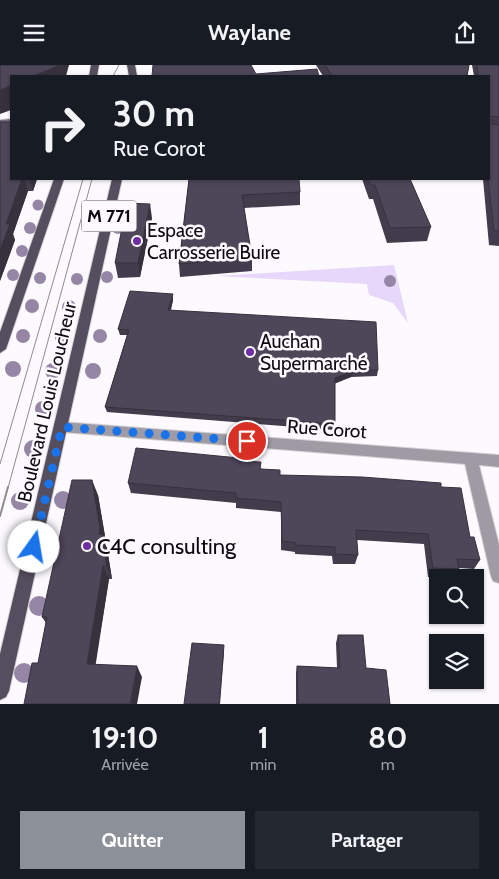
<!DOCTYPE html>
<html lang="fr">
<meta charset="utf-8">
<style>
:root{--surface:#171b24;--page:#242831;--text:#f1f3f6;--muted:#9ea1a6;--accent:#8c9099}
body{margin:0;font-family:Cabin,sans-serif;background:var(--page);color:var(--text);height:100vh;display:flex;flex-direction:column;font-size:19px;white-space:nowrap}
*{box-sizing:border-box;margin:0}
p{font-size:16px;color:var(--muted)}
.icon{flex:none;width:28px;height:28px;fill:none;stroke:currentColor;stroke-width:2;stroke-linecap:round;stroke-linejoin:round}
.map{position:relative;height:639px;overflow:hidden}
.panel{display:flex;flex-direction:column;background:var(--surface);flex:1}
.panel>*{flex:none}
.guide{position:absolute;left:10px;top:10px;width:480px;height:105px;border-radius:0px;box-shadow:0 1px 4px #0004;background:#171b24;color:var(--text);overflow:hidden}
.controls{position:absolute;left:429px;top:504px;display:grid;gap:10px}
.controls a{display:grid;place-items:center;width:55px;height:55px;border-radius:0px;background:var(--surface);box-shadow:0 1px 4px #0004;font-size:25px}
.pin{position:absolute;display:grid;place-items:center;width:42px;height:42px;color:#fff;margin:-21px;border:2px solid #fff;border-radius:50%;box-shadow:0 1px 5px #0007}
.me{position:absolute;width:55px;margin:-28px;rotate:13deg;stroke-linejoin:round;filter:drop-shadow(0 0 4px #0008)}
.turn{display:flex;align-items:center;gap:18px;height:105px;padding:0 20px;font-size:22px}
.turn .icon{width:65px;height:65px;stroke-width:2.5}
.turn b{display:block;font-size:35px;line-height:42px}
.eta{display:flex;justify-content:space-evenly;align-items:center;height:85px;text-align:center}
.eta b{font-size:30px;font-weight:700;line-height:35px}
.button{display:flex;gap:10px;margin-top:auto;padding:10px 20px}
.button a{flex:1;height:58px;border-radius:0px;background:var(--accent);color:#fff;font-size:20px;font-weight:700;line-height:58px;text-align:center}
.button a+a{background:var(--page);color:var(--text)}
header{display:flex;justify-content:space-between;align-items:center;height:65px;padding:0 20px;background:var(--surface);font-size:22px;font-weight:700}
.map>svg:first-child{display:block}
.green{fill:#e6d7fb}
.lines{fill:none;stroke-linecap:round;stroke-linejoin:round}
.minor-casing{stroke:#d6d4d9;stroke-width:2}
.secondary-casing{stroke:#d6d4d9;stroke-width:2}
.primary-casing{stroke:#d6d4d9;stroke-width:2}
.minor{fill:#9f9ba5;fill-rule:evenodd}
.secondary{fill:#736d7b;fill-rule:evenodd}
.primary{fill:#554e5e;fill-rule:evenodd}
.tram-far1{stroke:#8e8b91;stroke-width:1}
.tram{stroke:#8e8b91;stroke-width:2}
.tree{fill:#9686a6}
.wall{fill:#433c4d}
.shaded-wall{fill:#37313e}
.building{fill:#4e4659;stroke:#37313e}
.route{stroke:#1a73e8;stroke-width:9;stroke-dasharray:0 16.2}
.poi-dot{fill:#6e2ea4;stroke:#fcfaff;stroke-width:2}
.labels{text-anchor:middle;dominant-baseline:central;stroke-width:5;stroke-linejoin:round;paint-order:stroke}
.shield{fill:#fcfaff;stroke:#555259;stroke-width:1}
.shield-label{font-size:18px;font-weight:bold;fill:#0d0a12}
.poi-label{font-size:19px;fill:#0d0a12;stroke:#fcfaff;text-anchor:start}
.street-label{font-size:19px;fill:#0d0a12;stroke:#fcfaff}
.near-poi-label{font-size:22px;fill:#0d0a12;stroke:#fcfaff;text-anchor:start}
</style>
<header><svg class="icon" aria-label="menu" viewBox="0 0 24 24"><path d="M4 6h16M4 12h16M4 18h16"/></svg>Waylane<svg class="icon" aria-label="share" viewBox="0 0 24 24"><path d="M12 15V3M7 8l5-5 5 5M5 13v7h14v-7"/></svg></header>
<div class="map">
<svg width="499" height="639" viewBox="0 0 499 639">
<rect width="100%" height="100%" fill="#fcfaff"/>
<polygon class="green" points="394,200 408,258 393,238 369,230 367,219 216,211"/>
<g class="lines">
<g class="minor-casing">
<polygon id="minor" points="62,357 499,390 499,402 479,400 499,480 499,518 493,516 491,511 465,399 62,367 57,366 55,362 57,358"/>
</g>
<g class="secondary-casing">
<polygon id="secondary" points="11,54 11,58 0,59 0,55"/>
</g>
<g class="primary-casing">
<g id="primary">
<polygon points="91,0 99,0 97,11 89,11"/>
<polygon points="127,0 135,0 137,11 129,11"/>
<polygon points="54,114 64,114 6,284 0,288 0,267"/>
<polygon points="112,114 122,114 9,626 6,632 0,635 0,589"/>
</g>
</g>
<use href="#minor" class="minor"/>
<use href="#secondary" class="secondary"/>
<use href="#primary" class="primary"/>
<g class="tram-far1">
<polyline points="113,11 119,0"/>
<polyline points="0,399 83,114"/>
<polyline points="8,423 92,114"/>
</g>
<polyline class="tram" points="0,451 8,422"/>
</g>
<g class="tree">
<circle cx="38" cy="140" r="5.5"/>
<circle cx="123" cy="141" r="5.5"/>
<circle cx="30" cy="163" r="6"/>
<circle cx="118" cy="163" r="6"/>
<circle cx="22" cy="186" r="6"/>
<circle cx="13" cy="210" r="6"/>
<circle cx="107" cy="212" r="6"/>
<circle cx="40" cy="213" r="6"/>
<circle cx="77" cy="214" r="6"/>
<circle cx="390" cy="216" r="6"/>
<circle cx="32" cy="241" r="7"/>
<circle cx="69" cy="242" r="7"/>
<circle cx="23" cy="271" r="7"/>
<circle cx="100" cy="271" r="7"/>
<circle cx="62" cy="272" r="7"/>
<circle cx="13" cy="304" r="8"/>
<circle cx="53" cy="306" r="8"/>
<circle cx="93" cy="306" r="8"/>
<circle cx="43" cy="344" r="8"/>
<circle cx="33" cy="384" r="9"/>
<circle cx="63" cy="435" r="9"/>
<circle cx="20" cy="436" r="9"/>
<circle cx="52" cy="483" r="9"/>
<circle cx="39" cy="541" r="10"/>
<circle cx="24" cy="608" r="10"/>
</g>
<g class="wall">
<polygon points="316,0 469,0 467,11 323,11"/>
<polygon points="472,0 499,0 499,181 489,180 483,114 489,114 489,11 474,11"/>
<polygon points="11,114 37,114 33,126 28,126 13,169 15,175 0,216"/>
<polygon points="189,114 300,127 300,140 244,143 252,193 252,206 180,212 179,199"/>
<polygon points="362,114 410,114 431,162 427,176 387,178 373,134 369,134"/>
<polygon points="152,153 140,212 118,213 115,198"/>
<polygon points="173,235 171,245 378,305 377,311 351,312 335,318 335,359 334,365 107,347 105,342 127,270 120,270 118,264"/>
<polygon points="239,396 280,410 441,422 470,472 480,495 474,504 459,503 454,512 428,512 424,479 357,475 358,490 355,499 333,499 332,491 295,489 295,487 281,485 281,447 236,443 236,438 131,428 128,418"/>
<polygon points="98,430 106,477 105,479 107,483 112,514 109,514 95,599 142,612 38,598 46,558 42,552"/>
<polygon points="338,570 366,603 390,639 296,639 296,608 297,601 337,603 336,578"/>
</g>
<g class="shaded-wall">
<polygon points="58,0 69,0 66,11 33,11"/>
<polygon points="11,20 11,45 0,49 0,25"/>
<polygon points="22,114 24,114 28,126 13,169 15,175 0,216 0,185 6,159"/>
<polygon points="29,114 37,114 33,126"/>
<polygon points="150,139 152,153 140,212 138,198"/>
<polygon points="173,229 173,235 169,251 168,245"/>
<polygon points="353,306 351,312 334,319 335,313"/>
<polygon points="92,415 98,430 106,477 105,479 107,483 112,514 107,501 99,469"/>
<polygon points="103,501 109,514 94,610 87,599"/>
<polygon points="224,580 224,588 220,639 219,639"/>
<polygon points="137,601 142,612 137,639 130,639"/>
</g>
<g class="building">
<polygon points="0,0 58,0 58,1 33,11 11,11 11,20 0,25"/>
<polygon points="153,0 251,0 256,9 317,4 319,11 152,11"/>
<polygon points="325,0 469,0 467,11 332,11"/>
<polygon points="477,0 499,0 499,52 492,51 492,59 499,60 499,166 494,166 488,114 489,11 478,11"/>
<polygon points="0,57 11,57 11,114 22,114 6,159 10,159 0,185"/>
<polygon points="189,114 299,114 300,127 242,130 252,193 179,199"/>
<polygon points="369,114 410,114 431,162 390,163 375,120 371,120"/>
<polygon points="127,138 150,139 138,198 115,198"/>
<polygon points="130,226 173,229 168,245 376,257 378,305 353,306 335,313 335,359 105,342 129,265 118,264"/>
<polygon points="136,383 239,393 239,396 261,397 260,404 280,405 280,410 362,412 441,418 441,422 461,423 470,472 474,472 480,495 457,494 459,504 433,503 428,469 356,465 358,490 335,489 335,482 296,480 296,478 282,476 281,437 236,433 236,428 128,418"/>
<polygon points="72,415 92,415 100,463 99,469 102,469 107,501 103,501 87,599 137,601 130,639 24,639 32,598 38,598 47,552 42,552"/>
<polygon points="338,570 363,570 366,603 386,605 390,639 298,639 297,601 340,603"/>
<polygon points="192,578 224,580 219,639 184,639"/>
</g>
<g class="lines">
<polyline class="route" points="34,482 62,362 247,376"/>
</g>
<g class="poi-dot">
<circle cx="137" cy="176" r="5"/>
<circle cx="250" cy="287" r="5"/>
<circle cx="87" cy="481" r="5"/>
</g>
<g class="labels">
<rect class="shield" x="81.5" y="135.5" width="55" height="31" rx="4"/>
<g class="shield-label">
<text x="109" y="151">M 771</text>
</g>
<g class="poi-label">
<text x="147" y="165">Espace<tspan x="147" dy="22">Carrosserie Buire</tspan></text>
<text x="260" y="276">Auchan<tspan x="260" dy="22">Supermarché</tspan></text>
</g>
<g class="street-label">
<text transform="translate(47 337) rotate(-77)">Boulevard Louis Loucheur</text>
<text transform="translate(327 364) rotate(4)">Rue Corot</text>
</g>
<g class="near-poi-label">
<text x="97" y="481">C4C consulting</text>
</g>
</g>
</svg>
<div class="controls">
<a><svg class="icon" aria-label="search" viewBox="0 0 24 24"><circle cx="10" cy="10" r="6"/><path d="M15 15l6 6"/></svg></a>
<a><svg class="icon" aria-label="layers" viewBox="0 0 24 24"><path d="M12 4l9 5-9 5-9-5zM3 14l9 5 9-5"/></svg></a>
</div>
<div class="pin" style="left:247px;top:376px;background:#d93025"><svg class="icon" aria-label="arrive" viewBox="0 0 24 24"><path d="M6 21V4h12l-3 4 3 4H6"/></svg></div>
<svg class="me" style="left:34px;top:482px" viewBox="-20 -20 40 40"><circle r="19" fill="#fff"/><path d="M0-13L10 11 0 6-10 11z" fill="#1a73e8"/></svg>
<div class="guide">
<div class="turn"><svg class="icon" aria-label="right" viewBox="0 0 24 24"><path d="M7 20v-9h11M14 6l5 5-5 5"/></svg><div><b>30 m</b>Rue Corot</div></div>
</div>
</div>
<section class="panel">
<div class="eta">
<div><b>19:10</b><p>Arrivée</p></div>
<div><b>1</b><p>min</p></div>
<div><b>80</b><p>m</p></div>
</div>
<div class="button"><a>Quitter</a><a>Partager</a></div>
</section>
